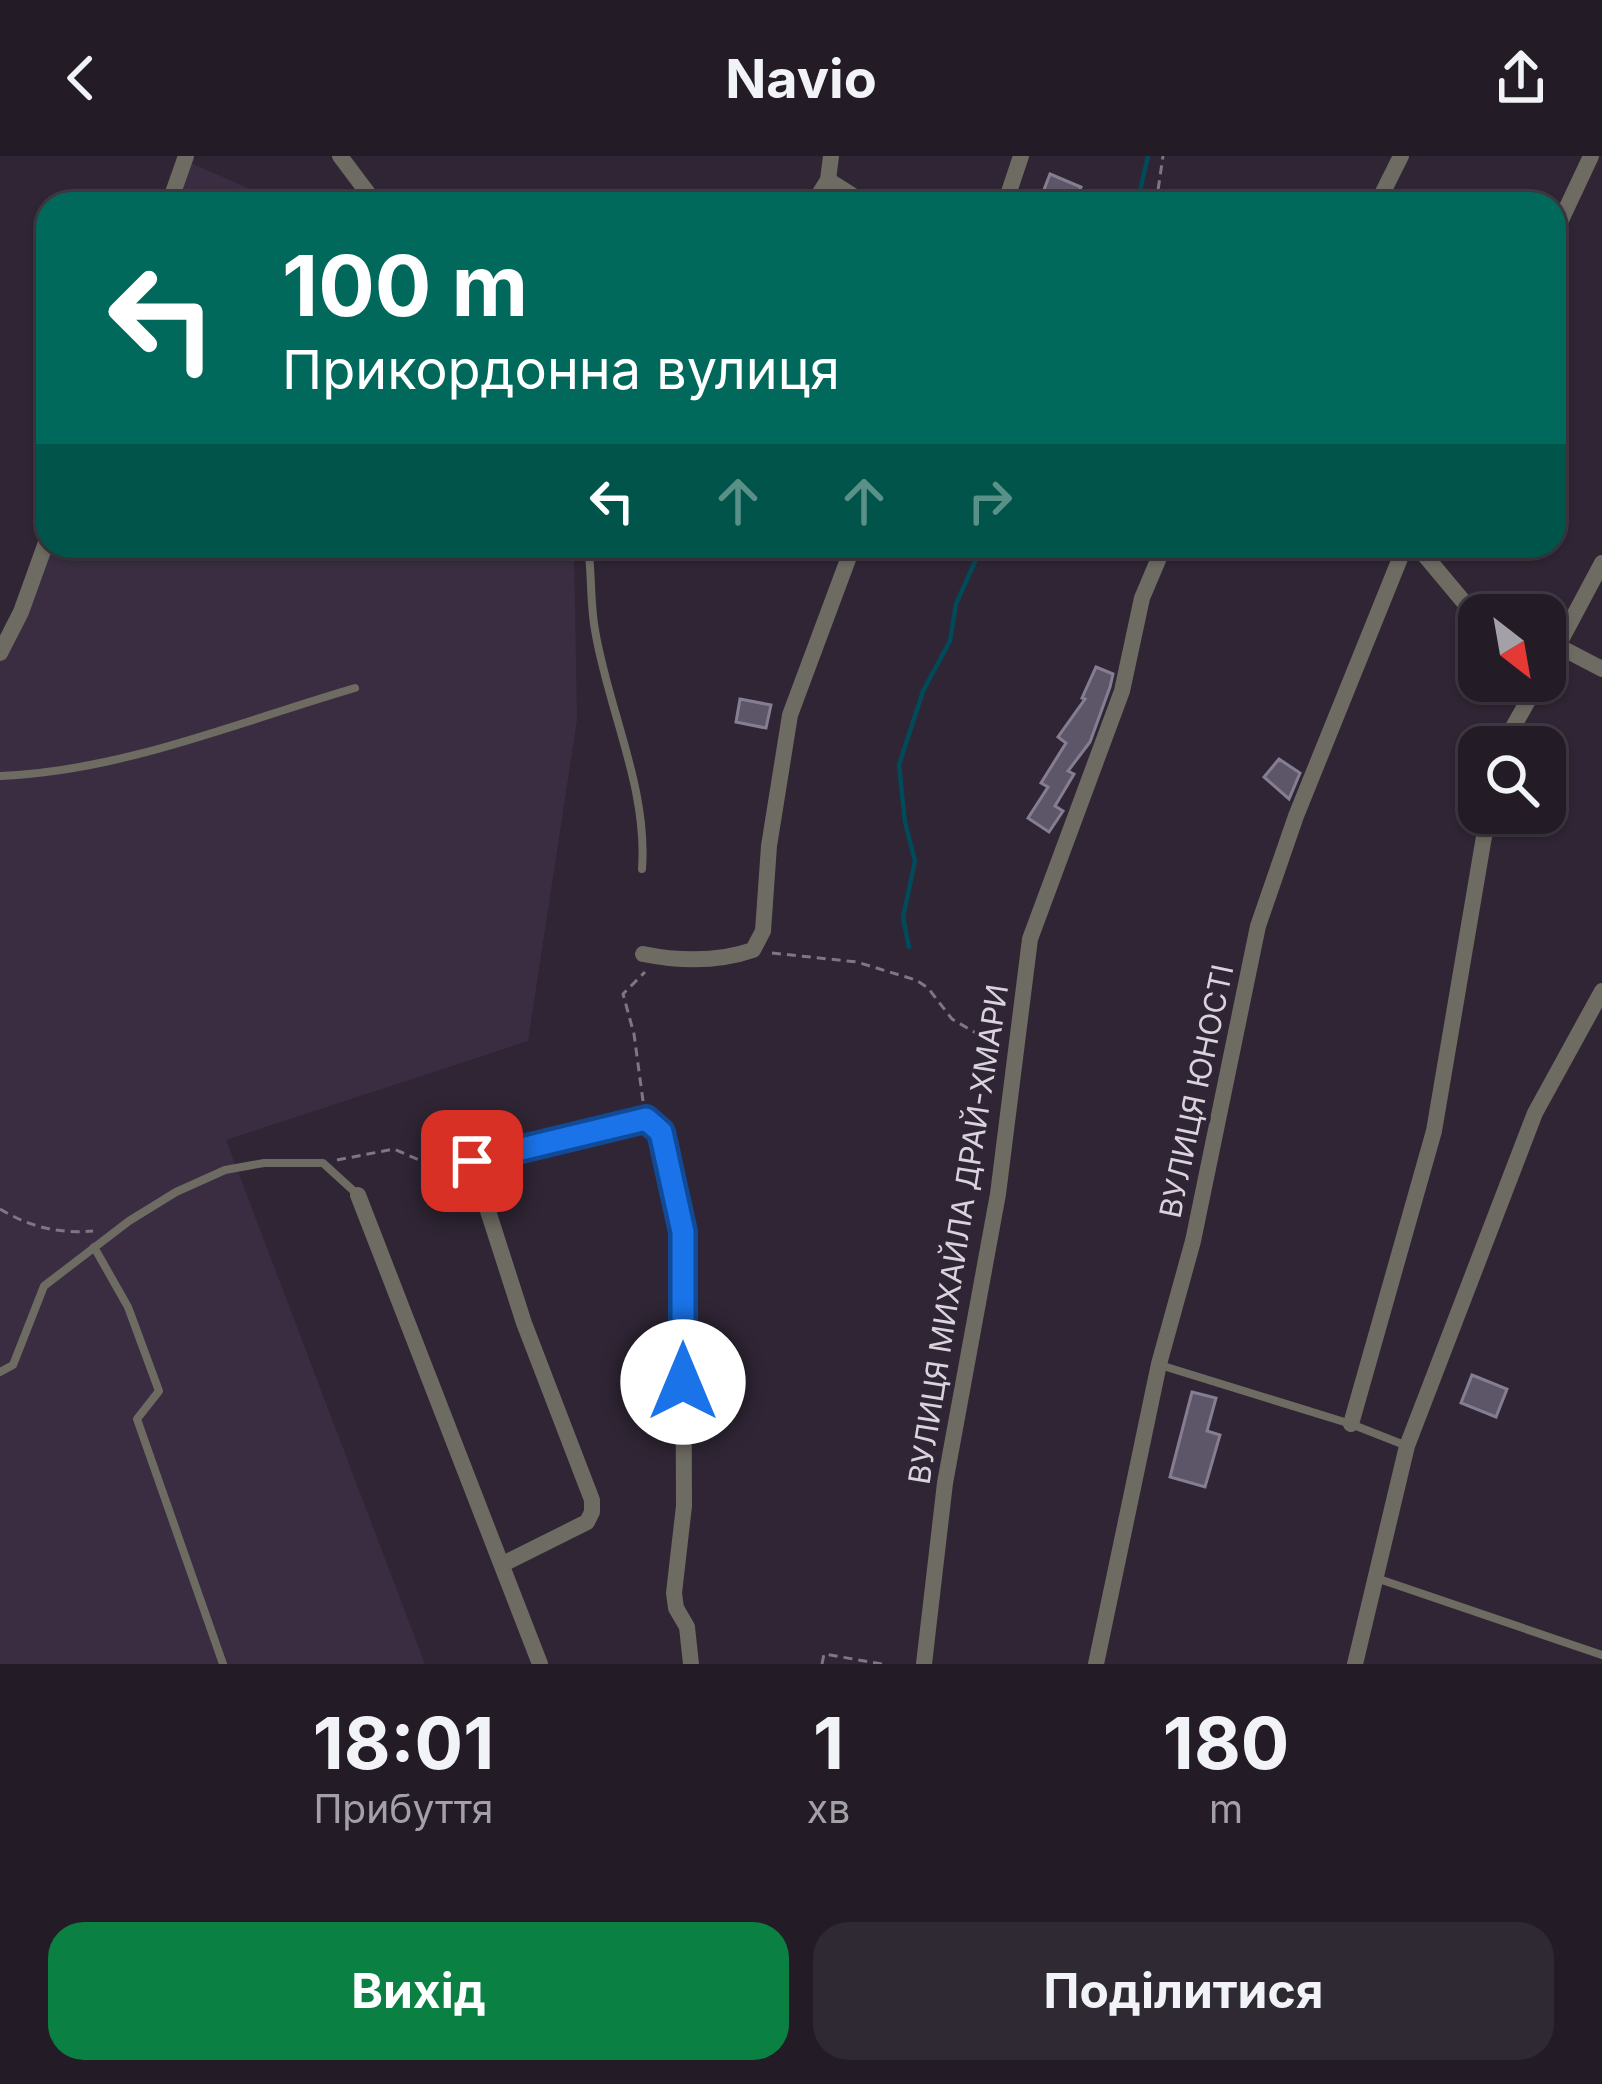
<!DOCTYPE html>
<html lang="uk">
<meta charset="utf-8">
<style>
:root{--surface:#231c27;--page:#2f2933;--text:#f1f3f6;--muted:#a3a1a7;--line:#403a44;--accent:#0b8043}
body{margin:0;font-family:Inter,sans-serif;background:var(--page);color:var(--text);height:100vh;display:flex;flex-direction:column;font-size:45px;white-space:nowrap}
*{box-sizing:border-box;margin:0}
p{font-size:39px;color:var(--muted)}
.icon{flex:none;width:66px;height:66px;fill:none;stroke:currentColor;stroke-width:2;stroke-linecap:round;stroke-linejoin:round}
.map{position:relative;height:1508px;overflow:hidden}
.sheet{display:flex;flex-direction:column;background:var(--surface);flex:1}
.sheet>*{flex:none}
.banner{position:absolute;left:36px;top:36px;width:1530px;height:366px;border-radius:36px;box-shadow:0 3px 9px #0004,0 0 0 3px var(--line);background:#00695c;color:#fff;overflow:hidden}
.needle{width:78px;rotate:149deg}
.fabs{position:absolute;left:1458px;top:438px;display:grid;gap:24px}
.fabs a{display:grid;place-items:center;width:108px;height:108px;border-radius:24px;background:var(--surface);box-shadow:0 3px 9px #0004,0 0 0 3px var(--line);font-size:60px}
.pin{position:absolute;display:grid;place-items:center;width:102px;height:102px;color:#fff;margin:-51px;border-radius:24px;box-shadow:0 6px 18px #0006}
.me{position:absolute;width:132px;margin:-66px;rotate:0deg;stroke-linejoin:round;filter:drop-shadow(0 0 9px #0008)}
.turn{display:flex;align-items:center;gap:42px;height:252px;padding:0 48px;font-size:54px}
.turn .icon{width:156px;height:156px;stroke-width:2.5}
.turn b{display:block;font-size:84px;line-height:102px}
.lanes{display:flex;align-items:center;height:114px;padding:0 48px;background:#0003;justify-content:center;gap:60px;direction:ltr}
.lanes .off{opacity:.35}
.eta{display:flex;justify-content:space-evenly;align-items:center;height:204px;text-align:center}
.eta b{font-size:72px;font-weight:700;line-height:84px}
.action{display:flex;gap:24px;margin-top:auto;padding:24px 48px}
.action a{flex:1;height:138px;border-radius:36px;background:var(--accent);color:#fff;font-size:48px;font-weight:700;line-height:138px;text-align:center}
.action a+a{background:var(--page);color:var(--text)}
header{display:flex;justify-content:space-between;align-items:center;height:156px;padding:0 48px;background:var(--surface);font-size:54px;font-weight:700}
.map>svg:first-child{display:block}
.built{fill:#3a2d42}
.lines{fill:none;stroke-linecap:round;stroke-linejoin:round}
.stream{stroke:#004a5a;stroke-width:4.5}
.building{fill:#5d5669;stroke:#857e92;stroke-width:3}
.path{stroke:#7e7683;stroke-width:3;stroke-dasharray:9 6;stroke-linecap:butt}
.service{stroke:#6e6b62;stroke-width:8}
.minor{stroke:#6e6b62;stroke-width:16}
.route-casing{stroke:#114b97;stroke-width:30}
.route{stroke:#1a73e8;stroke-width:21}
.labels{text-anchor:middle;dominant-baseline:central;stroke-width:9;stroke-linejoin:round;paint-order:stroke}
.street-label{font-size:30px;fill:#d9d3dd;stroke:#2f2534}
</style>
<header><svg class="icon" aria-label="back" viewBox="0 0 24 24"><path d="M15 5l-7 7 7 7"/></svg>Navio<svg class="icon" aria-label="share" viewBox="0 0 24 24"><path d="M12 15V3M7 8l5-5 5 5M5 13v7h14v-7"/></svg></header>
<div class="map">
<svg width="1602" height="1508" viewBox="0 0 1602 1508">
<rect width="100%" height="100%" fill="#2f2534"/>
<g class="built">
<polygon points="179,2 285,48 162,48"/>
<polygon points="48,361 48,390 574,390 577,564 528,885 226,984 425,1508 0,1508 0,492"/>
</g>
<g class="lines">
<g class="stream">
<polyline points="1137,48 1148,0"/>
<polyline points="909,791 903,761 915,705 905,666 899,609 923,535 950,485 956,448 982,390"/>
</g>
</g>
<g class="building">
<polygon points="1050,18 1081,31 1073,48 1051,48 1040,44"/>
<polygon points="1096,511 1113,518 1110,531 1090,586 1068,615 1074,618 1055,650 1063,655 1049,676 1028,662 1048,631 1041,627 1066,587 1058,581 1085,543 1082,542"/>
<polygon points="740,543 771,549 766,572 736,566"/>
<polygon points="1279,603 1300,617 1289,643 1264,621"/>
<polygon points="1472,1219 1507,1233 1496,1261 1461,1247"/>
<polygon points="1192,1236 1216,1242 1207,1275 1220,1279 1205,1331 1170,1321"/>
</g>
<g class="lines">
<g class="path">
<polyline points="1156,48 1163,0"/>
<polyline points="772,797 857,806 916,824 928,832 952,863 998,890"/>
<polyline points="643,945 634,878 623,838 645,816"/>
<polyline points="337,1004 394,993 435,1011 454,1008"/>
<path d="M 0,1053 C 30,1071 58,1078 93,1075"/>
<polyline points="822,1508 824,1498 882,1508"/>
</g>
<g class="service">
<path d="M 588,390 C 592,418 590,447 595,474 C 608,553 648,632 642,713"/>
<path d="M 0,620 C 123,615 238,566 355,532"/>
<polyline points="94,1091 128,1151 159,1235 137,1263 223,1508"/>
<polyline points="1160,1209 1351,1268 1407,1290"/>
<polyline points="0,1216 13,1209 44,1130 129,1065 176,1036 225,1014 264,1007 323,1007 357,1038"/>
<polyline points="1379,1423 1602,1499"/>
</g>
<g class="minor">
<polyline points="340,0 376,48"/>
<polyline points="828,24 866,48"/>
<polyline points="169,48 186,0"/>
<polyline points="813,48 828,24 831,0"/>
<polyline points="1005,48 1021,0"/>
<polyline points="1377,48 1401,0"/>
<polyline points="1554,79 1591,0"/>
<polyline points="1417,390 1463,445 1486,459"/>
<polyline points="1545,489 1558,490 1602,513"/>
<polyline points="0,497 21,456 48,381"/>
<polyline points="1545,514 1602,407"/>
<polyline points="1502,591 1539,525"/>
<path d="M 643,798 C 678,805 718,806 753,794 L 763,775 L 769,690 L 790,559 L 853,390"/>
<polyline points="358,1039 540,1508"/>
<polyline points="1351,1268 1434,975 1488,657"/>
<polyline points="503,1408 587,1366 592,1356 592,1344 524,1167 472,1005 646,963 661,976 683,1076 684,1350 674,1437 676,1452 687,1471 691,1508"/>
<polyline points="924,1508 945,1327 998,1038 1030,783 1122,535 1142,442 1164,390"/>
<polyline points="1096,1508 1159,1208 1193,1085 1258,770 1296,660 1405,390"/>
<polyline points="1355,1508 1407,1290 1535,957 1602,835"/>
</g>
</g>
<g class="lines">
<g class="route-casing">
<polyline id="route" points="472,1005 646,963 661,976 683,1076 683,1226"/>
</g>
<use href="#route" class="route"/>
</g>
<g class="labels">
<g class="street-label">
<text transform="translate(1196 935) rotate(-78)">ВУЛИЦЯ ЮНОСТІ</text>
<text transform="translate(958 1078) rotate(-81)">ВУЛИЦЯ МИХАЙЛА ДРАЙ-ХМАРИ</text>
</g>
</g>
</svg>
<div class="fabs">
<a><svg class="needle" viewBox="-14 -14 28 28"><path d="M0-13l5 13h-10z" fill="#e53935"/><path d="M0 13l5-13h-10z" fill="#a3a1a7"/></svg></a>
<a><svg class="icon" aria-label="search" viewBox="0 0 24 24"><circle cx="10" cy="10" r="6"/><path d="M15 15l6 6"/></svg></a>
</div>
<div class="pin" style="left:472px;top:1005px;background:#d93025"><svg class="icon" aria-label="arrive" viewBox="0 0 24 24"><path d="M6 21V4h12l-3 4 3 4H6"/></svg></div>
<svg class="me" style="left:683px;top:1226px" viewBox="-20 -20 40 40"><circle r="19" fill="#fff"/><path d="M0-13L10 11 0 6-10 11z" fill="#1a73e8"/></svg>
<div class="banner">
<div class="turn"><svg class="icon" aria-label="left" viewBox="0 0 24 24"><path d="M17 20v-9H6M10 6l-5 5 5 5"/></svg><div><b>100 m</b>Прикордонна вулиця</div></div>
<div class="lanes"><svg class="icon" aria-label="left" viewBox="0 0 24 24"><path d="M17 20v-9H6M10 6l-5 5 5 5"/></svg><svg class="icon off" aria-label="ahead" viewBox="0 0 24 24"><path d="M12 20V5M6 11l6-6 6 6"/></svg><svg class="icon off" aria-label="ahead" viewBox="0 0 24 24"><path d="M12 20V5M6 11l6-6 6 6"/></svg><svg class="icon off" aria-label="right" viewBox="0 0 24 24"><path d="M7 20v-9h11M14 6l5 5-5 5"/></svg></div>
</div>
</div>
<section class="sheet">
<div class="eta">
<div><b>18:01</b><p>Прибуття</p></div>
<div><b>1</b><p>хв</p></div>
<div><b>180</b><p>m</p></div>
</div>
<div class="action"><a>Вихід</a><a>Поділитися</a></div>
</section>
